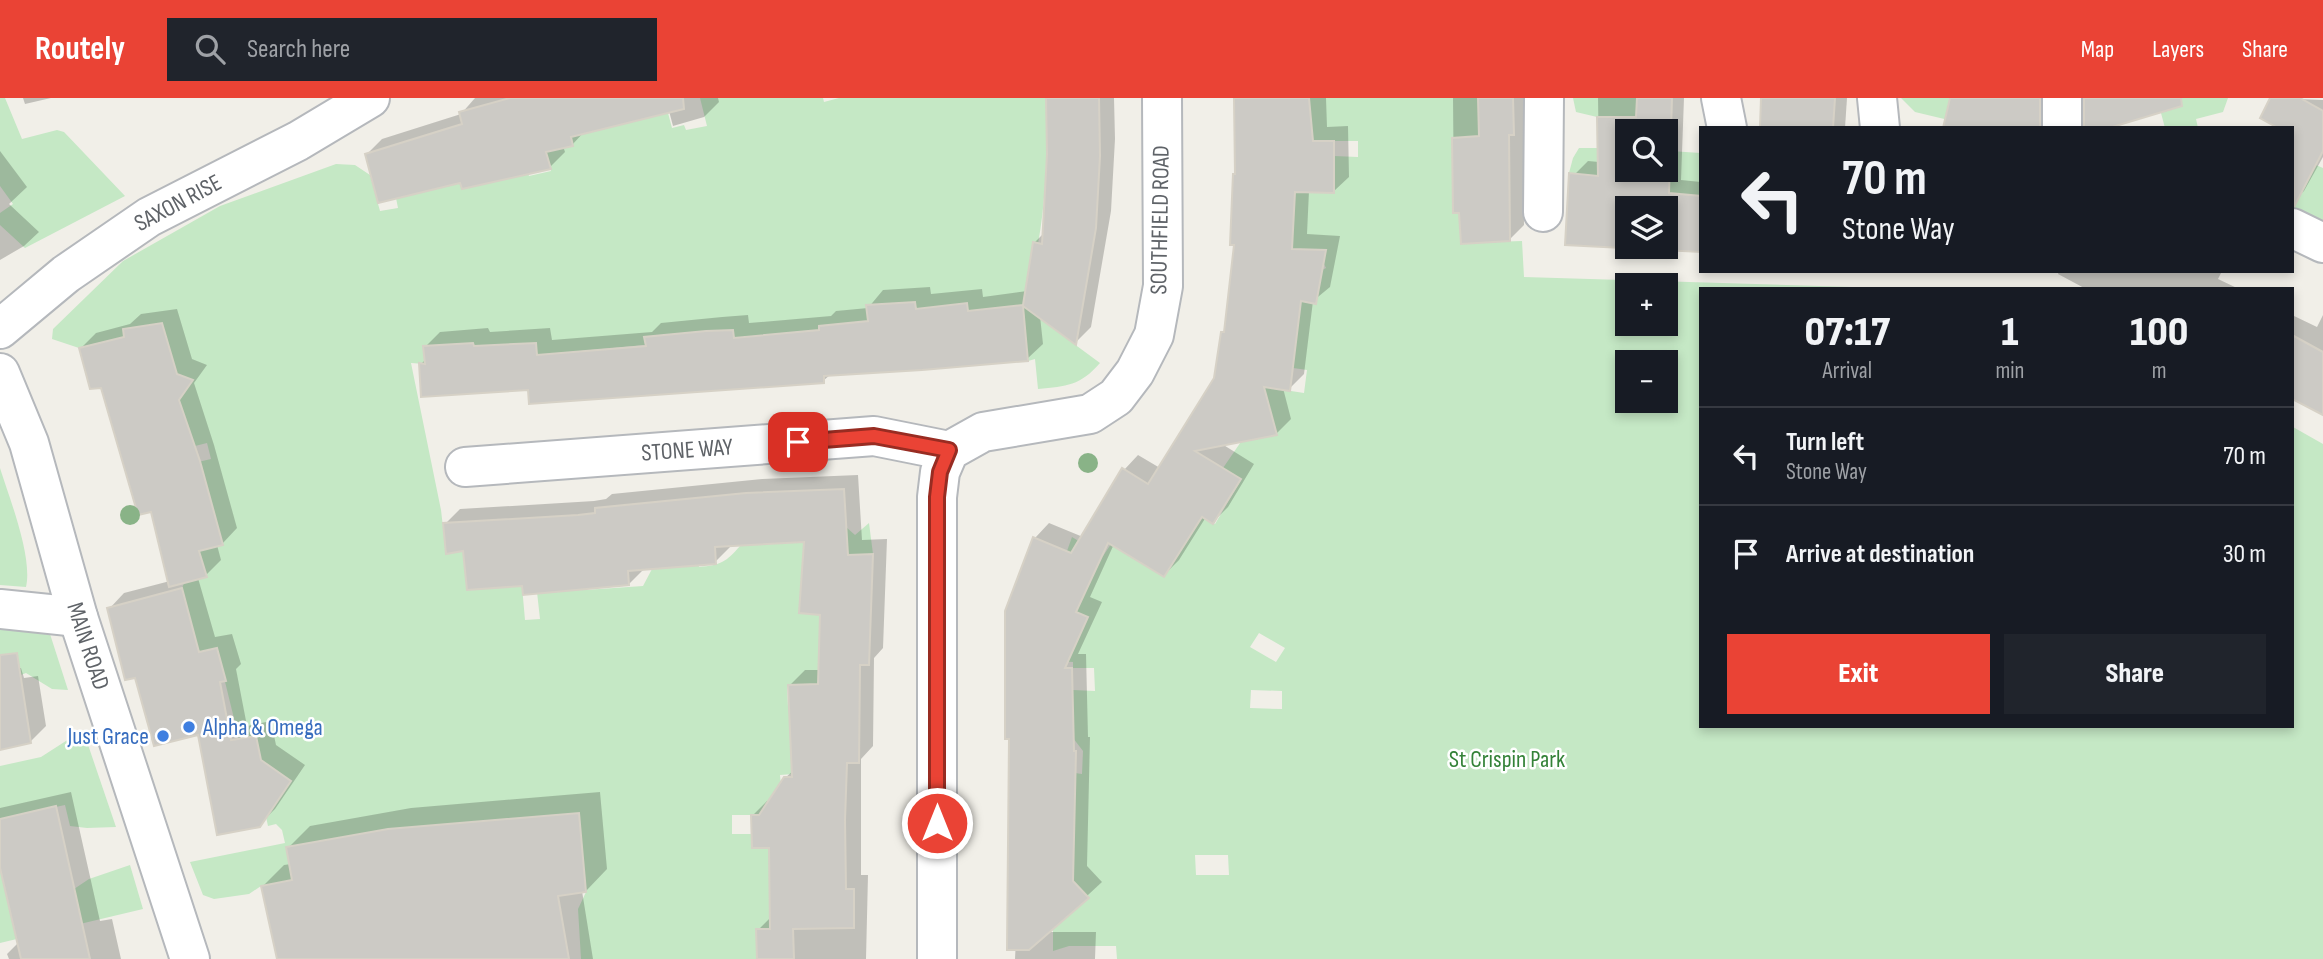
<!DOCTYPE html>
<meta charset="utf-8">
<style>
:root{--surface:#171b24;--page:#20242c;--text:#f1f3f6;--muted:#9ea1a6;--line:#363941;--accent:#ea4335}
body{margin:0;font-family:"Sofia Sans Condensed",sans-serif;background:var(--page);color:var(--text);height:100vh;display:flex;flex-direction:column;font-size:26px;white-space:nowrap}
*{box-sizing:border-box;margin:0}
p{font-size:23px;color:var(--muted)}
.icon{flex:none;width:38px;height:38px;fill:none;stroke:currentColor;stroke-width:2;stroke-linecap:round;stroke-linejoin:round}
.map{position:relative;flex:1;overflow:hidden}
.details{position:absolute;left:1699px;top:189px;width:595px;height:441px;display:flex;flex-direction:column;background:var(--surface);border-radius:0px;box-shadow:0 4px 10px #0003}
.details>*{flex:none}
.top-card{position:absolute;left:1699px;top:28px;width:595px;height:147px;border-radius:0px;box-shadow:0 4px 10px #0003;background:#171b24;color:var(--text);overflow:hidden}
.controls{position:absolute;left:1615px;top:21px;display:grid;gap:14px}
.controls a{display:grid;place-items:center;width:63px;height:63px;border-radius:0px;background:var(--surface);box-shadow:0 4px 10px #0003;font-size:35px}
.pin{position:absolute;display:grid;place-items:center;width:60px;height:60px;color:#fff;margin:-30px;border-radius:14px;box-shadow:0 4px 10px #0006}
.me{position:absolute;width:77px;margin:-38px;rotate:0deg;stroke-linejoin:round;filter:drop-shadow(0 0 5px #0008)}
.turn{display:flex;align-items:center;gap:24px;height:147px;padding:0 28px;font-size:32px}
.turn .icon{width:91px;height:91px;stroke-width:2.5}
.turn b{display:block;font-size:49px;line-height:60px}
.eta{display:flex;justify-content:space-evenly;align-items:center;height:119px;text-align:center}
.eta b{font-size:42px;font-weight:800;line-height:49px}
.action{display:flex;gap:14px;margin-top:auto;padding:14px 28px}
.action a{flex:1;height:80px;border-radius:0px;background:var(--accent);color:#fff;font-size:28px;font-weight:800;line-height:80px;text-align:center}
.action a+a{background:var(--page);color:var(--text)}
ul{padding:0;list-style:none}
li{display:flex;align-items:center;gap:21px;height:98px;padding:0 28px;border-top:2px solid var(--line)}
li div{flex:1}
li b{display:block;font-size:26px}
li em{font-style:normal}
header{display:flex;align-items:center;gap:42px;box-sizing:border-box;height:98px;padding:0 35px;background:var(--accent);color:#fff}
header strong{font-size:33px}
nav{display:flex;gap:38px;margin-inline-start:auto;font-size:24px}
.search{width:490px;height:63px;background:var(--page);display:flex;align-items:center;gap:18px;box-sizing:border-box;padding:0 24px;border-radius:0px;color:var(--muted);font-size:26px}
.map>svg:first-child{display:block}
.green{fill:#c5e8c5;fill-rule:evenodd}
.shadow{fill:#0003;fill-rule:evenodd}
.building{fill:#cccac5;stroke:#d6d1c6;stroke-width:2;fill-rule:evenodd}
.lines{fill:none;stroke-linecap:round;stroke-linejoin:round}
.minor-casing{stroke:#b5b8bc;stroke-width:42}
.minor{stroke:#fff;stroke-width:38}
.tree{fill:#89b387}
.route-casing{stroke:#982c22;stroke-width:18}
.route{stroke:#ea4335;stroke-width:12}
.shop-dot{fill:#3f7fe0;stroke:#fff;stroke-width:2.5}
.labels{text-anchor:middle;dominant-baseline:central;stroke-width:5;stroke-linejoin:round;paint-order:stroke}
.street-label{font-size:24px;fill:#5f6368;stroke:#fff}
.shop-label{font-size:24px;fill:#366cbe;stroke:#fff;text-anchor:start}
.park-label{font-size:24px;fill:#348238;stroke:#fff}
</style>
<header>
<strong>Routely</strong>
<div class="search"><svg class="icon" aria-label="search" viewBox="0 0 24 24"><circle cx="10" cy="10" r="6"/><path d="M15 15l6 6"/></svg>Search here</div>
<nav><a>Map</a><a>Layers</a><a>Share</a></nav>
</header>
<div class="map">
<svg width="2323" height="861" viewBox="0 0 2323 861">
<rect width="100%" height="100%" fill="#f1efe8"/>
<g class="green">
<polygon points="0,0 5,0 22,41 57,32 64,34 125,98 25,150 0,127 0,115 13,106 0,88"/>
<path d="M 664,0 L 672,30 L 684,27 L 686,32 L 707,28 L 700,0 L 823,0 L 824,4 L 839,0 L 1046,0 C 1047,49 1047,97 1038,146 L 1033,145 L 1030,164 L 1047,226 L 1100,265 C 1080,288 1067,288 1038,291 L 1035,261 L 1028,263 L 1024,214 L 999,216 L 998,210 L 968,213 L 966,205 L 916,211 L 915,204 L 867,207 L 868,223 L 819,228 L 819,232 L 734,240 L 732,232 L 644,239 L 645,247 L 537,257 L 535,245 L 474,248 L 472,245 L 423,248 L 425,266 L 411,265 L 441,412 L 446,455 L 463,453 L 522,488 L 525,522 L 540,521 L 536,485 L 579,482 L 585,492 L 643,488 L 652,471 L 697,452 L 699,469 C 721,467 726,464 740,448 L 824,443 L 846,429 L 855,437 L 869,425 L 873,456 L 838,457 L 799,515 L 819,517 L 819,567 L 859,586 L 787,587 L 788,609 L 793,609 L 793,676 L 780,677 L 782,698 L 760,717 L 732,717 L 732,736 L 751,736 L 752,750 L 793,749 L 769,757 L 769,784 L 800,792 L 800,831 L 756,831 L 757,861 L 581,861 L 578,811 L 586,794 L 578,715 L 388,731 L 287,749 L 292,782 L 261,788 L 249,796 L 214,801 L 203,797 L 190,764 L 285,745 L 282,732 L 276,726 L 268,728 L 257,678 L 256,638 L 239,641 L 217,551 L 199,554 L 182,490 L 184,485 L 207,479 L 199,453 L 223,447 L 198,364 L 211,361 L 207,345 L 195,348 L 179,302 L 177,276 L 124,239 L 79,250 L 52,241 L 53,231 L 123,163 L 220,108 L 336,66 L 355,67 L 370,77 L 380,113 L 398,110 L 396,100 L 460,85 L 462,91 L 478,87 L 522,56 L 529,78 L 551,73 L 546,54 L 572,48 L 568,27 Z"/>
<path d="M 1309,0 L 1478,0 L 1479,38 L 1452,40 L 1453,115 L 1459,115 L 1461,145 L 1522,143 L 1524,179 L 1919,191 L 1701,191 L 1701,628 L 2292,628 L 2293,329 L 2323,346 L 2323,861 L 1117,861 L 1116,848 L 1069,848 L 1053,853 L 1053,787 L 1074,746 L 1075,675 L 1082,676 L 1083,653 L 1073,640 L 1073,592 L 1095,593 L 1094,570 L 1073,570 L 1073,564 L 1058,563 L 1078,541 L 1088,519 L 1062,507 L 1072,481 L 1089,486 L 1098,467 L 1067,453 L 1072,439 L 1103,458 L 1111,446 L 1164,479 L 1184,448 L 1150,427 L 1168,398 L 1215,426 L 1241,382 L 1223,370 L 1249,332 L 1262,340 L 1270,338 L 1276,331 L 1273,322 L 1245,304 L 1259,288 L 1304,295 L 1307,272 L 1293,270 L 1283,201 L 1316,205 L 1322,172 L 1326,170 L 1324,166 L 1325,152 L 1292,151 L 1295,94 L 1334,95 L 1334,58 L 1358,59 L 1358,43 L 1305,43 L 1310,26 ZM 1628,187 L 1666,187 L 1666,226 L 1628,226 ZM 1628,264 L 1666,264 L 1666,303 L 1628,303 ZM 1259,535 L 1285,550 L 1276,564 L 1250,549 ZM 1251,592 L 1282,593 L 1282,611 L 1250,610 ZM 1195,757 L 1228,757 L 1229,777 L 1196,777 Z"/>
<polygon points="1573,0 1637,0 1636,33 1633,33 1632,19 1597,19 1576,14"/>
<polygon points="1901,0 2022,0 1982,30 1915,14"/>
<polygon points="2157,0 2228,0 2223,14 2196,21 2198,30 2165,30"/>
<polygon points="1579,50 1627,50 1628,72 1666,72 1670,53 1701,55 1701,98 1644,94 1596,78 1569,75 1573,60"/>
<polygon points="2316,67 2323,70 2323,133 2293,111"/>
<path d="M 0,370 C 9,399 33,459 26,489 L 0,487 Z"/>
<polygon points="0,531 50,536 68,592 52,591 26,575 0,585"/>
<polygon points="83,632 116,729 87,730 70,728 65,707 0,721 0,668 41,659"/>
<polygon points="0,766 74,791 89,781 130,767 143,811 0,845"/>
</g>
<g class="shadow">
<polygon points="23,0 51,0 25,6"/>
<polygon points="475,0 718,0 719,4 704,19 673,28 669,13 584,34 572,47 563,48 565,54 550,69 461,83 367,56 382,41 461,16"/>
<polygon points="1048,0 1114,0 1115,41 1111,113 1091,229 1076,244 1040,218 1043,246 1027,261 831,276 823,283 529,291 421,266 426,261 425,249 440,234 488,230 490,234 550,230 552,242 652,234 661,225 722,219 748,217 749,225 831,218 836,213 868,210 883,192 930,189 931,196 982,191 983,199 1027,193 1034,145 1044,135 1048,56"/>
<polygon points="1234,0 1326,0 1327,29 1348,28 1349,79 1334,93 1309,93 1307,136 1340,138 1330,189 1313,203 1304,276 1289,291 1283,290 1291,321 1277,335 1222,346 1254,366 1228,409 1213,424 1206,419 1179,462 1164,477 1114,446 1090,499 1102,504 1078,556 1086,556 1088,639 1090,639 1087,768 1102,784 1048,834 1096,834 1095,861 1015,861 1035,440 1049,425 1083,439 1124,372 1138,357 1160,370 1216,281 1223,235 1226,232 1236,146 1237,74"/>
<polygon points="1453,0 1528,0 1528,21 1523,26 1524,127 1509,142 1460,113 1454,113"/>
<path d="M 1598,0 L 1684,0 L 1681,82 L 1701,84 L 1701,152 L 1651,149 L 1666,149 L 1666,110 L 1628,110 L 1574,77 L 1588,63 L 1599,64 ZM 1628,33 L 1666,33 L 1666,72 L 1628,72 Z"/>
<polygon points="1763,0 1847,0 1845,30 1761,30"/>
<polygon points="2272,0 2323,2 2323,59 2304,93 2296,100 2292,98 2292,30"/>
<polygon points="0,53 27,89 9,106 39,134 24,148 0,162"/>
<polygon points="2059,173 2222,173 2218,181 2239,191 2086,191 2058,176"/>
<polygon points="177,211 192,261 207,267 194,285 214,347 237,430 222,446 217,447 221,462 206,477 198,480 215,539 232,536 241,566 236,571 247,628 271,623 276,647 305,667 275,711 259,727 199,635 136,578 109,511 124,495 170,483 152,412 102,288 81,250 96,235 130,226 141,216"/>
<polygon points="2292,217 2317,229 2323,217 2323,315 2292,299"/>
<polygon points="858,377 862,442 887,441 883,550 874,560 873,648 861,661 861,777 868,777 866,861 758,861 758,832 772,818 771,748 752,718 767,703 771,703 785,680 794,672 790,587 805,572 820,572 821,515 806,442 730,446 730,449 715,464 645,470 629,486 523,486 465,451 445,426 460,411 594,403 606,401 612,396 762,381"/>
<polygon points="21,570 24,580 38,578 46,628 30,644 0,650 0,574"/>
<polygon points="71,694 100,823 112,821 121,861 9,861 7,856 19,844 0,765 0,710"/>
<polygon points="600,694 607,771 586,793 582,793 593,861 343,861 262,789 284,767 291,766 288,750 310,728 411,710"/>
</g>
<g class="building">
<polygon points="510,0 683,0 684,11 571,39 573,48 546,54 551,71 462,91 460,85 378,105 365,56 462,26 459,14"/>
<polygon points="1046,0 1099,0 1100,58 1096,130 1076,247 1023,208 1028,263 922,272 824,278 824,285 529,306 528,292 421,299 419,265 425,266 423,248 473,245 474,248 536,245 537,257 646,248 644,239 706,233 733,232 734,240 819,232 819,228 868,223 866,207 915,204 916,211 967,205 968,213 1023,207 1033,144 1042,146 1047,56"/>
<polygon points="1234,0 1309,0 1313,43 1334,43 1334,95 1295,94 1292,151 1326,152 1316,206 1301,203 1290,293 1264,289 1277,337 1195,353 1241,381 1213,426 1202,419 1164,479 1108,445 1076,514 1088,519 1065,570 1072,570 1074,653 1076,653 1073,783 1089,800 1029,852 1007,852 1009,641 1005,641 1005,513 1033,439 1071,455 1122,370 1148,386 1214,280 1221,234 1224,234 1234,147 1230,147 1233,76 1235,76"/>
<polygon points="1478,0 1513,0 1514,37 1509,37 1510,143 1461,146 1459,115 1453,115 1452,40 1479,38"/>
<path d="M 1637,0 L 1672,0 L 1669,95 L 1701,98 L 1701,154 L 1565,147 L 1569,75 L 1598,78 L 1597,19 L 1636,19 ZM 1628,33 L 1666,33 L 1666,72 L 1628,72 ZM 1628,110 L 1666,110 L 1666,149 L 1628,149 Z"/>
<polygon points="1761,0 1835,0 1833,30 1760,30"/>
<polygon points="1950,0 2040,0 2040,30 1943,30"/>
<polygon points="2084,0 2181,0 2182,8 2109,30 2084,30"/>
<polygon points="2270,0 2300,0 2323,13 2323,53 2294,109 2292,30 2278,30 2260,20"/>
<polygon points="162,225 177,276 193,282 179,302 200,363 223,447 199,453 207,479 169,489 151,414 138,417 101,290 90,291 79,250 124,239 123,231"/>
<polygon points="2292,237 2323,254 2323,317 2292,301"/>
<polygon points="844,391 848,457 873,456 869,567 860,567 859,665 847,665 845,722 846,791 854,791 854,830 793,831 794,861 757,861 756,831 770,831 769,750 752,750 751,717 759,717 784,679 792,679 788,587 818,586 820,517 799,515 804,444 715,449 716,466 628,473 629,487 523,497 522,488 467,492 463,453 446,456 443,425 578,417 595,415 595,410 746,395"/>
<polygon points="182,490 199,554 217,550 226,583 220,584 231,642 256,638 261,662 291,683 260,729 217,737 198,637 154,648 135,580 125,582 107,510"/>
<polygon points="17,555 31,645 0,652 0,557"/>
<polygon points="56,708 90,861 21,861 0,770 0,721"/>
<polygon points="579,715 586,794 558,798 569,861 277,861 261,788 292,782 286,749 388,731"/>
</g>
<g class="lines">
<g class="minor-casing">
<g id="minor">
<polyline points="1721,0 1727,30"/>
<polyline points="1877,0 1880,30"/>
<polyline points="2062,30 2062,0"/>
<polyline points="1543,114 1544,0"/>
<polyline points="2292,130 2323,145"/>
<polyline points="0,231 66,176 149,119 298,43 370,0"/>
<polyline points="0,275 29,345 78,519 190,861"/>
<polyline points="465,369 874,338 949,353"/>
<polyline points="0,511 78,519"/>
<polyline points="937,861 937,399 940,374 949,353 983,334 1090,316 1116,299 1135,274 1154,237 1163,188 1162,0"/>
</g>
</g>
<use href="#minor" class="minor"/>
</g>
<g class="tree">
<circle cx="1088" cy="365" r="10"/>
<circle cx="130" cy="417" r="10"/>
</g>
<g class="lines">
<g class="route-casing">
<polyline id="route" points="798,344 874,338 949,352 940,374 937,399 937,725"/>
</g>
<use href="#route" class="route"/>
</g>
<g class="shop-dot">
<circle cx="189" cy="629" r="7"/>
<circle cx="163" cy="638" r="7"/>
</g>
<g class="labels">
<g class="street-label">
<text transform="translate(178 105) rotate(-28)">SAXON RISE</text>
<text transform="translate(1160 122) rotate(-89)">SOUTHFIELD ROAD</text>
<text transform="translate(687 352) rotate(-4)">STONE WAY</text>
<text transform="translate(88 548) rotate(72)">MAIN ROAD</text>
</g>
<g class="shop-label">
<text x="203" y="629">Alpha &amp; Omega</text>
<text x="149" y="638" text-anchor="end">Just Grace</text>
</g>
<g class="park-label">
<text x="1507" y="661">St Crispin Park</text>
</g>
</g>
</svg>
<div class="controls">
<a><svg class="icon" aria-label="search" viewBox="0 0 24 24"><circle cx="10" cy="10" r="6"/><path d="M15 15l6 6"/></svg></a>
<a><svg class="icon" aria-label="layers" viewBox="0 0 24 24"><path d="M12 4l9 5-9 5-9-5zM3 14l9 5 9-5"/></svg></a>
<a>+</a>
<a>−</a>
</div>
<div class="pin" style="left:798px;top:344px;background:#d93025"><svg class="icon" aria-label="arrive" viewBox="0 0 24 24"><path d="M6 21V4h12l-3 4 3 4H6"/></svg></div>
<svg class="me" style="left:937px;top:725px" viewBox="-20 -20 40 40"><circle r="17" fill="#ea4335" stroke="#fff" stroke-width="3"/><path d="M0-11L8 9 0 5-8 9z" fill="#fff"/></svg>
<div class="top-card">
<div class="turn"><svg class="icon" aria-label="left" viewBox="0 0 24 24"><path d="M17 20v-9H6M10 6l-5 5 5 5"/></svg><div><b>70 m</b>Stone Way</div></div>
</div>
<section class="details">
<div class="eta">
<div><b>07:17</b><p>Arrival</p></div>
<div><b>1</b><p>min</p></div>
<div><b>100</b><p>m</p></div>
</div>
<ul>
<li><svg class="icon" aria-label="left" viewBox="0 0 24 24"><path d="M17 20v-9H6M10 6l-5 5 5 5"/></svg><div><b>Turn left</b><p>Stone Way</p></div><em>70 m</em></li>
<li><svg class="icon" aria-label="arrive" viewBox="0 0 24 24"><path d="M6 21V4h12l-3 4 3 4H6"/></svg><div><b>Arrive at destination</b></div><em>30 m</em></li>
</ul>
<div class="action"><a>Exit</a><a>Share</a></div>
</section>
</div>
